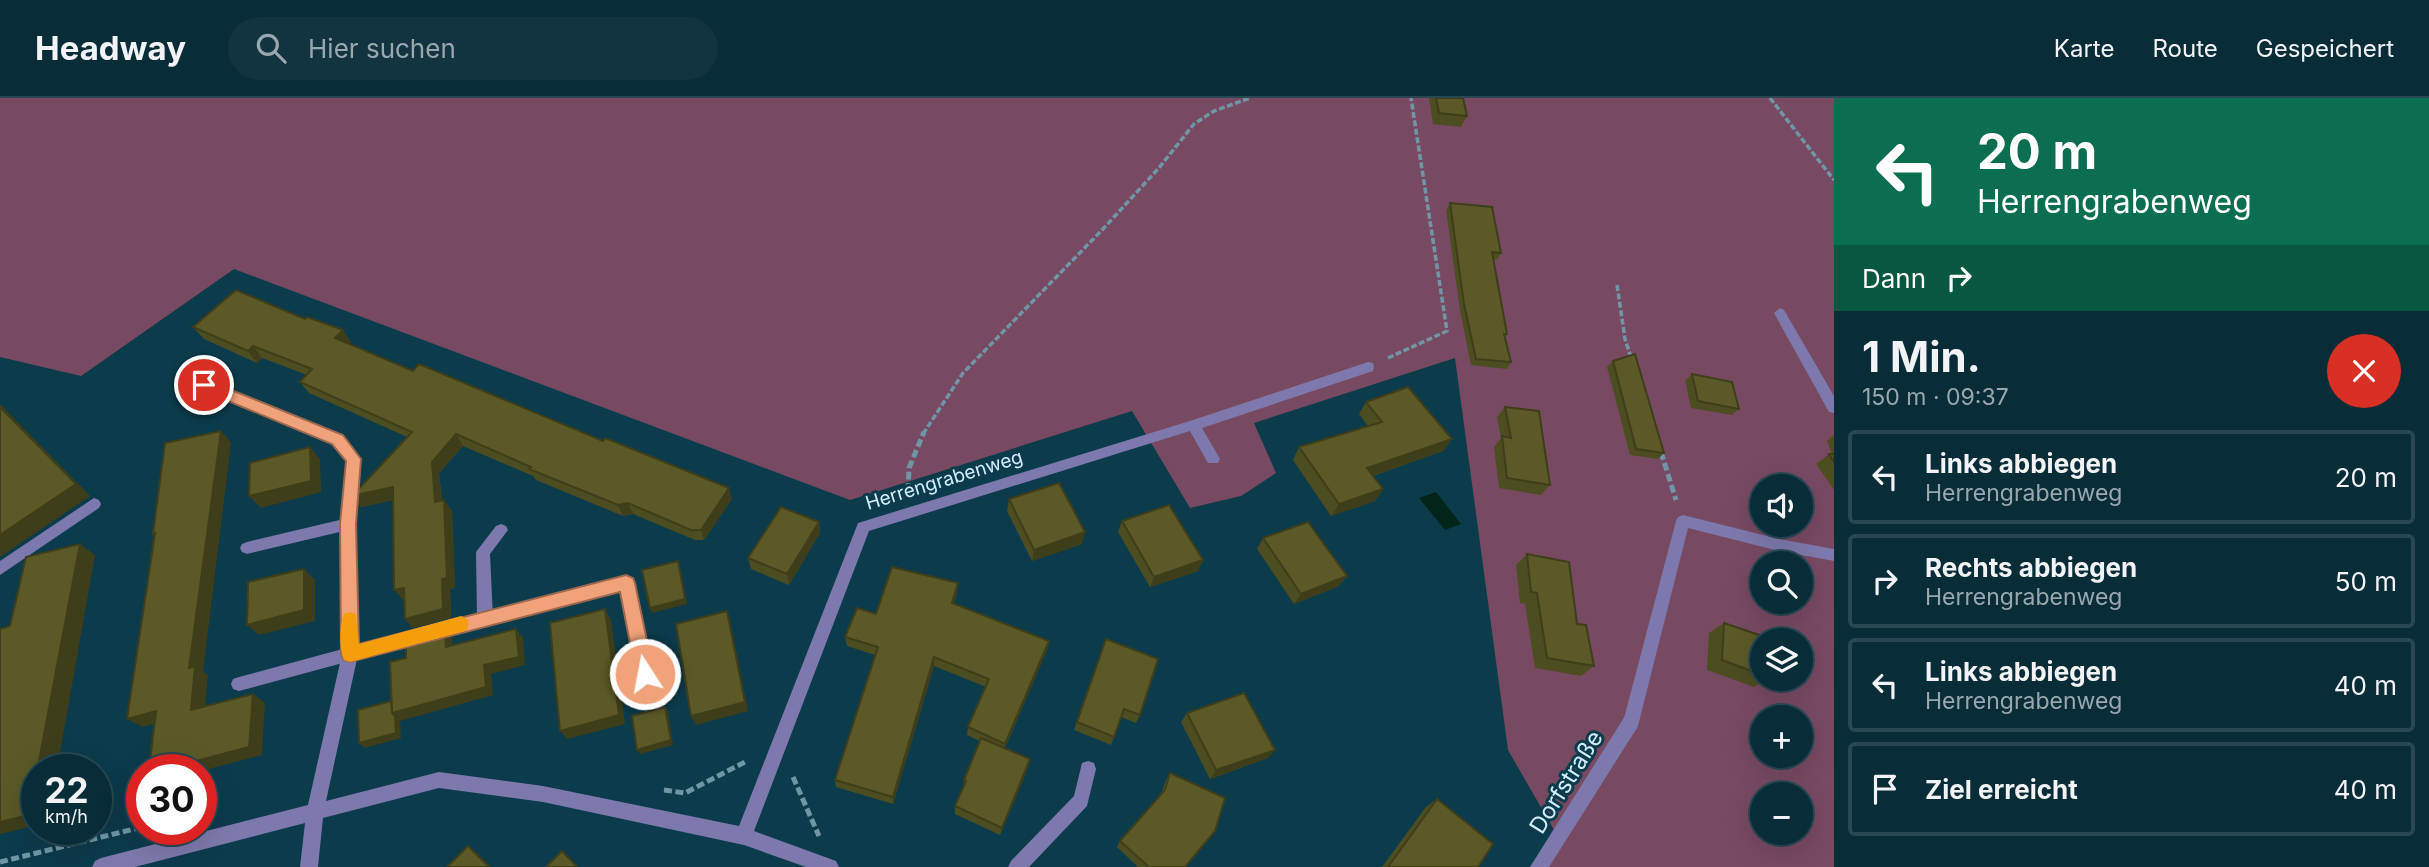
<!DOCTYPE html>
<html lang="de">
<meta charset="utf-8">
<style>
:root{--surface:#092c39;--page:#123441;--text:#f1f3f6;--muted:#99a7ae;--line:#294853}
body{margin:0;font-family:Inter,sans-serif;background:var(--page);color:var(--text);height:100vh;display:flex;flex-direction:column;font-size:26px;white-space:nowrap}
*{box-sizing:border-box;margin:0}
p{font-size:23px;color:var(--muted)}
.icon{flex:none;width:38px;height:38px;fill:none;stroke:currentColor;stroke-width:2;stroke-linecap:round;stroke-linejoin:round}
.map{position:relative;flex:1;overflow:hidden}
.drawer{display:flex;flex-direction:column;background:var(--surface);width:595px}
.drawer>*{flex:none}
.guide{background:#0b6e4f;color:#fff;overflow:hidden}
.fabs{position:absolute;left:1750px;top:376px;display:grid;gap:14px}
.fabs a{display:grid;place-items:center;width:63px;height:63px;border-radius:50%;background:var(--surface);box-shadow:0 7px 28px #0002,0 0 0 2px var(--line);font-size:35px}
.speed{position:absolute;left:21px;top:656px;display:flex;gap:14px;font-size:35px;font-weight:700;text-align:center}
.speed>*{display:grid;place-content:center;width:91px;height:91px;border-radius:50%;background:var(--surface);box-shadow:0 7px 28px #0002,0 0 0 2px var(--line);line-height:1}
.speed small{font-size:18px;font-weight:400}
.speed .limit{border:10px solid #d22;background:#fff;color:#111}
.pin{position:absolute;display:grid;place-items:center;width:60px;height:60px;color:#fff;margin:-30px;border:4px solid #fff;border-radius:50%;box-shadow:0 2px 7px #0007}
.me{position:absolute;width:77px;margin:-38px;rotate:349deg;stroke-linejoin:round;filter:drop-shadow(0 0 5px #0008)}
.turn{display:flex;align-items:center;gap:24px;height:147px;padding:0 28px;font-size:32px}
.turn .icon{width:91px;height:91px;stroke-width:2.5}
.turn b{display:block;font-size:49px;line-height:60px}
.then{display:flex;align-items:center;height:66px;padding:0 28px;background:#0003;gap:14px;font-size:26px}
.round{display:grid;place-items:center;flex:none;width:74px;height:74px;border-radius:37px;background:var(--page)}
.head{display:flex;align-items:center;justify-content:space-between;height:119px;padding:0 28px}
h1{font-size:42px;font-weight:700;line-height:52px}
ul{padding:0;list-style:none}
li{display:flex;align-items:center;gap:21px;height:94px;margin:0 14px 10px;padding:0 14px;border:4px solid var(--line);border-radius:7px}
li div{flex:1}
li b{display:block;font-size:26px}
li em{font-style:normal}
header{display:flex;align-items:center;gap:42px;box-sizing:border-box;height:98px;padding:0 35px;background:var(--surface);border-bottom:2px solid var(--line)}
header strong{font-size:33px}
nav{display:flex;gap:38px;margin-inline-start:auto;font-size:24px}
.search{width:490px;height:63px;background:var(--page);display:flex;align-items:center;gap:18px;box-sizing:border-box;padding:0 24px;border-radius:38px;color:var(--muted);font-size:26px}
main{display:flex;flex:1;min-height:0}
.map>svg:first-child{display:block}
.green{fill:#774a62;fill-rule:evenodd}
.water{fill:#02251a}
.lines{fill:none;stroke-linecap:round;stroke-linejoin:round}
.path-far1{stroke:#7096a5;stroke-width:3.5;stroke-dasharray:6 2.5;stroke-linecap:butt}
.path{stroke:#7096a5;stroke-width:5;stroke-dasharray:8 3.5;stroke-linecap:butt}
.service{fill:#7d79ac;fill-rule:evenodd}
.minor{fill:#7d79ac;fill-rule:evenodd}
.wall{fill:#4d4d22}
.shaded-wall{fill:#3f3e1b}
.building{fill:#5a5927;stroke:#3f3e1b;stroke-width:2}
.route{fill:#f0a27a;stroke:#9c694f;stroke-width:2}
.slow{fill:#f59e0b}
.labels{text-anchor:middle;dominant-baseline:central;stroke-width:6;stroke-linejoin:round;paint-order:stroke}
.street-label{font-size:19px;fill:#d2eefc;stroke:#0c3b4c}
.near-street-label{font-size:23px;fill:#d2eefc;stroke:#0c3b4c}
</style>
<header>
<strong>Headway</strong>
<div class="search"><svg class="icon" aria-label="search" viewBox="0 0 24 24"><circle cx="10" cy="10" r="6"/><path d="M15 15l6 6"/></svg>Hier suchen</div>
<nav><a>Karte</a><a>Route</a><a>Gespeichert</a></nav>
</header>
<main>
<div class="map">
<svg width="1834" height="769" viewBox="0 0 1834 769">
<rect width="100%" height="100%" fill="#0c3b4c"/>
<path class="green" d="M 0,0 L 1834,0 L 1834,769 L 1539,769 L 1558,739 L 1508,652 L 1455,260 L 1254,325 L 1276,375 L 1241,398 L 1190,410 L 1132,313 L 850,402 L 234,171 L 81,278 L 0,259 ZM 1762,388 L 1801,388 L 1801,427 L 1762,427 ZM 1762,466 L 1801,466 L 1801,504 L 1762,504 ZM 1762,542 L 1801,542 L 1801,581 L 1762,581 ZM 1762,620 L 1801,620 L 1801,658 L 1762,658 ZM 1762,696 L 1801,696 L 1801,735 L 1762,735 Z"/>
<polygon class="water" points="1436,394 1461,426 1445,432 1419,400"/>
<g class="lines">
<g class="path-far1">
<polyline points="1770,0 1834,82"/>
<polyline points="1617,187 1625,241 1632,262"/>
<polyline points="1388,260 1447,233 1411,0"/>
<polyline points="923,336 963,275 1103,131 1158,71 1194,26 1214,13 1250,0"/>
</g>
<g class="path">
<polyline points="1661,354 1676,402"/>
<polyline points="908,393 909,370 924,334"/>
<polyline points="793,679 819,738"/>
<polyline points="664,692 685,695 745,664"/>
<polyline points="0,764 142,729"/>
</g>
<g class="service">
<polygon points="1780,210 1784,212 1834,298 1834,315 1829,314 1774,215"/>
<polygon points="94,400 99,402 101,406 99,410 0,477 0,463"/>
<polygon points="1683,417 1779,441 1834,451 1834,463 1779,453 1688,430 1639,624 1637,630 1631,632 1625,630 1623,624 1676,423 1678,419"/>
<polygon points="348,420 353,422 355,426 353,430 348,432 247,456 242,454 240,450 242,446 247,444"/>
<polygon points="501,426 506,428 508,432 490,456 493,520 490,525 485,527 480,525 477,520 476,454 496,428"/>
<polygon points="350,549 356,551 358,556 356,561 350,563 239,593 233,591 231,586 233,581 239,579"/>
</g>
<g class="minor">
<polygon points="1368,264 1373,265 1374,269 1373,273 1202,330 1220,361 1218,365 1208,365 1190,333 869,433 754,733 836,763 839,769 806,769 744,747 543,704 439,690 323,720 318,769 300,769 305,725 135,769 92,769 95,763 101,760 308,707 342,556 341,426 347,362 333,345 199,291 197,287 199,283 209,283 343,337 361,361 355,426 358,547 626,478 631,480 633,485 653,576 651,581 645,583 639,581 637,576 620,493 357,561 326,703 439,674 543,688 739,728 858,425 1193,322"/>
<polygon points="1631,616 1637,618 1639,624 1637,630 1549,769 1530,769 1625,618"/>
<polygon points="1088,663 1094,665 1096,671 1087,708 1029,769 1008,769 1011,763 1074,698 1082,665"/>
</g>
</g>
<g class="wall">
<polygon points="1429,0 1463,0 1467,18 1461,29 1433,26"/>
<polygon points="1450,105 1501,155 1497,162 1493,161 1507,236 1505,239 1511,264 1507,271 1471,267 1460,212 1446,112"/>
<polygon points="193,229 351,244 349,246 413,273 732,401 704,442 695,442 633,416 623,418 536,382 533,378 463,348 439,375 442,403 452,413 455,490 450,491 451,520 413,530 405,521 404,502 394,402 361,409 352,398 407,339 309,295 300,284 307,277 262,260 257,265 204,241"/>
<polygon points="1613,263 1664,355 1658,361 1630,357 1607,269"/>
<polygon points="1692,276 1739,311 1732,317 1691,310 1685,283"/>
<polygon points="1366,304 1452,341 1443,353 1373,378 1383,391 1375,403 1331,418 1293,362 1299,349 1368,328 1359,316"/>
<polygon points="1505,309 1550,387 1541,397 1499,390 1494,349 1501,340 1497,319"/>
<polygon points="1834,337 1834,392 1816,366 1829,356 1832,356 1827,343"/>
<polygon points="1009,401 1082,446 1032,463 1007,413"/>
<polygon points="1122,423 1198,473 1150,489 1118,434"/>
<polygon points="819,424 820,435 789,487 751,471 748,460"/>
<polygon points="1263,440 1339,488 1294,506 1257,451"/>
<polygon points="1527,456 1577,526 1594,568 1581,578 1535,570 1525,506 1520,505 1516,467"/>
<polygon points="957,495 954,506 1049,543 1047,552 1005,650 1030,661 1028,670 1000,737 955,716 955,708 963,690 964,682 980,643 967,637 968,629 986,589 934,568 893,706 836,689 835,682 875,557 847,548 845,539 876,516"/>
<polygon points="1724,525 1762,542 1762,581 1769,581 1754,589 1707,572 1709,535"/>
<polygon points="1106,541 1140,617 1136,625 1121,619 1111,647 1074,632"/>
<polygon points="1187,615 1275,652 1268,660 1210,681 1181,624"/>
<polygon points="1170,675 1185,769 1138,769 1117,749 1120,743 1161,696 1166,682"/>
<polygon points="1437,701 1478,769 1382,769 1426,709"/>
</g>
<g class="shaded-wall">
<polygon points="343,232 351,244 344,252 335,240"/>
<polygon points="253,248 262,260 257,265 248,253"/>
<polygon points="0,306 90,398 0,459"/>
<polygon points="221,333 231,345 203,574 208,577 204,620 191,612 189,570"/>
<polygon points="456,336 463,348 439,375 443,415 435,404 432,364"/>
<polygon points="1452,341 1443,353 1360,382 1367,370"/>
<polygon points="310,349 320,361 321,394 261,410 249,398"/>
<polygon points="393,389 402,400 361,409 352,398"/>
<polygon points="729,390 732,401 704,442 701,432"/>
<polygon points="1383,391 1375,403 1331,418 1339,406"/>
<polygon points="444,402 452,413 455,490 450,491 451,520 413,530 405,521 442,481"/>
<polygon points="628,405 633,416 623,418 618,407"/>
<polygon points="819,424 820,435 789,487 787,476"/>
<polygon points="1085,434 1082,446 1032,463 1034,452"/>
<polygon points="80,446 95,457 58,666 64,669 64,672 45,672 39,663"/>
<polygon points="1203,462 1198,473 1150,489 1154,479"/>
<polygon points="678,463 680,469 687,506 652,515 650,510"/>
<polygon points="304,471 315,482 315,523 259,537 247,527"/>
<polygon points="1347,478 1339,488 1294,506 1301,496"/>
<polygon points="958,485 957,495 951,515 952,505"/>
<polygon points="404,490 412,500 403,502 394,492"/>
<polygon points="605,511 611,522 625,626 567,641 560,633"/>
<polygon points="727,513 730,523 748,613 696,627 691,618"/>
<polygon points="445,530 452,539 453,558 446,549"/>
<polygon points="516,531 523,540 525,567 491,576 493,597 400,623 401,640 365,650 359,645 392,615 484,567"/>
<polygon points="1049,543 1047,552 1003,653 1005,646"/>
<polygon points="934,559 934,568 893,706 893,699"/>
<polygon points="253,596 265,605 262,657 201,673 162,672"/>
<polygon points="665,609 668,614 673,647 640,656 637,652"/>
<polygon points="156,613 170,621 142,629 127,621"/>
<polygon points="1275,652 1268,660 1210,681 1216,672"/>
<polygon points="1030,661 1028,670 1000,737 1002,730"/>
<polygon points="37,713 37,727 0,736 0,724"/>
<polygon points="468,748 477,755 491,769 489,769"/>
</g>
<g class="building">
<polygon points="1436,0 1463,0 1467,18 1439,15"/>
<polygon points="1450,105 1492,109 1501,155 1492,154 1507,236 1504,236 1511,264 1476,261 1464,206"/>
<polygon points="236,192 305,221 307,219 343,232 335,240 413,273 419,266 603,343 605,340 729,390 701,432 691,432 628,405 618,407 529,371 531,369 456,336 432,364 435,404 444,402 447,480 442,481 443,511 405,521 404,490 394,492 393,389 352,398 412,334 300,284 312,271 253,248 248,253 193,229"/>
<polygon points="1635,256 1664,355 1636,351 1613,263"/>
<polygon points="1692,276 1732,284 1739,311 1698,303"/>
<polygon points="1408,289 1452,341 1367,370 1383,391 1339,406 1299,349 1382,324 1366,304"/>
<polygon points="0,309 76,386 0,437"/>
<polygon points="1505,309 1539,313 1550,387 1507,380 1502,338 1511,340"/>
<polygon points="221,333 189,570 195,568 191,612 253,596 249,649 162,672 149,672 156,613 127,621 155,435 153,436 165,345"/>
<polygon points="310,349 311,383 249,398 250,365"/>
<polygon points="1829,356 1834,356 1834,364"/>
<polygon points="1059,385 1085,434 1034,452 1009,401"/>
<polygon points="1169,407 1203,462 1154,479 1122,423"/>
<polygon points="781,409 819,424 787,476 748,460"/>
<polygon points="1308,424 1347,478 1301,496 1263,440"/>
<polygon points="80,446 39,663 47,661 45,672 37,672 37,715 0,724 0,531 10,528 26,459"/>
<polygon points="1527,456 1569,464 1577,526 1586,527 1594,568 1547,560 1537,495 1531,494"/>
<polygon points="678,463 685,501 650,510 642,472"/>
<polygon points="892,469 958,485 952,505 1049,543 1005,646 968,629 989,581 934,559 893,699 835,682 878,549 845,539 857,510 876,516"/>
<polygon points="304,471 304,512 247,527 248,484"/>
<polygon points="605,511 619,617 560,633 550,525"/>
<polygon points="727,513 745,604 691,618 676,526"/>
<polygon points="1724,525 1771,541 1771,542 1762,542 1762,577 1722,562"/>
<polygon points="445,530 446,549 516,531 519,559 484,567 486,589 392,615 390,564 406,560 406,540"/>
<polygon points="1106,541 1158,561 1140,617 1124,611 1114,639 1077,624"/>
<polygon points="1244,595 1275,652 1216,672 1187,615"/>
<polygon points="391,603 392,615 395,618 396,635 359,645 358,612"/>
<polygon points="665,609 671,642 637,652 632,618"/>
<polygon points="981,640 1030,661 1002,730 955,708 966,683 964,682"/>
<polygon points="1170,675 1225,700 1215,733 1185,769 1149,769 1120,743 1165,692"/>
<polygon points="1437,701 1493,746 1478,769 1388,769"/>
<polygon points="468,748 489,769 447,769"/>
<polygon points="562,753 577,769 546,769"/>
</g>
<polygon class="route" points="204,281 343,337 361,361 356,426 359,546 626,477 633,480 635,485 654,576 651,582 645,584 638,582 636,576 620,494 350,564 344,562 341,556 340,426 346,363 332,346 199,291 197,287"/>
<path class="slow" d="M 350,514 L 356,516 L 359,546 L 461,518 L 467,521 L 469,526 L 467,532 L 461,534 L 350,564 L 344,562 C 339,550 339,528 344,516 Z"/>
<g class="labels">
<g class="street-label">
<text transform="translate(944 382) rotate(-17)">Herrengrabenweg</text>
</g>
<g class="near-street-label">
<text transform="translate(1566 684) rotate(-58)">Dorfstraße</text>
</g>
</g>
</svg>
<div class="fabs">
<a><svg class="icon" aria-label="sound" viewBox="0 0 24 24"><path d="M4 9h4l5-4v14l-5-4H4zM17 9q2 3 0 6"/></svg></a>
<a><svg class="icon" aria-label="search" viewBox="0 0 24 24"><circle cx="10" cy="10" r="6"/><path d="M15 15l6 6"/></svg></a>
<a><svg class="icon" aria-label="layers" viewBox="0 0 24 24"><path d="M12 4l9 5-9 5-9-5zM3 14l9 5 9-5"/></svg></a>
<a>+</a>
<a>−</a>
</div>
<div class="speed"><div>22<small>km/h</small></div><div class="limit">30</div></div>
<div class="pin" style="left:204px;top:287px;background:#d93025"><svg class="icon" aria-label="arrive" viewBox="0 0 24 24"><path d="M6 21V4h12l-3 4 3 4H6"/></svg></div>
<svg class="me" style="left:645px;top:576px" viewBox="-20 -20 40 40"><circle r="17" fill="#f0a27a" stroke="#fff" stroke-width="3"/><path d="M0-11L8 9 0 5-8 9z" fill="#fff"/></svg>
</div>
<section class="drawer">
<div class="guide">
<div class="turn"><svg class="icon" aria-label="left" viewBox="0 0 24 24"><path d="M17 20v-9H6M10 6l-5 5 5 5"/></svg><div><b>20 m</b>Herrengrabenweg</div></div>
<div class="then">Dann<svg class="icon" aria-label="right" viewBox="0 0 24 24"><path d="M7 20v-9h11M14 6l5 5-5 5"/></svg></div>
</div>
<div class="head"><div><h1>1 Min.</h1><p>150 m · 09:37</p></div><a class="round" style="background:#d93025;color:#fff"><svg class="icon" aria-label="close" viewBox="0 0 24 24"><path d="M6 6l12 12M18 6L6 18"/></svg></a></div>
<ul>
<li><svg class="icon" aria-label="left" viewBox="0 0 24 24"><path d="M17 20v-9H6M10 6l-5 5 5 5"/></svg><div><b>Links abbiegen</b><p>Herrengrabenweg</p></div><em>20 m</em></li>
<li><svg class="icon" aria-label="right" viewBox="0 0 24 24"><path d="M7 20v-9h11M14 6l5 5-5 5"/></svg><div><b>Rechts abbiegen</b><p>Herrengrabenweg</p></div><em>50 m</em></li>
<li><svg class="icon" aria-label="left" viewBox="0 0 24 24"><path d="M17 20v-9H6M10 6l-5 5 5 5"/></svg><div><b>Links abbiegen</b><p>Herrengrabenweg</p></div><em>40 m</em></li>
<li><svg class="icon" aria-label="arrive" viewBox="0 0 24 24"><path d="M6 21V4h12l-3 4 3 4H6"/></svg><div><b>Ziel erreicht</b></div><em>40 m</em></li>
</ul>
</section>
</main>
